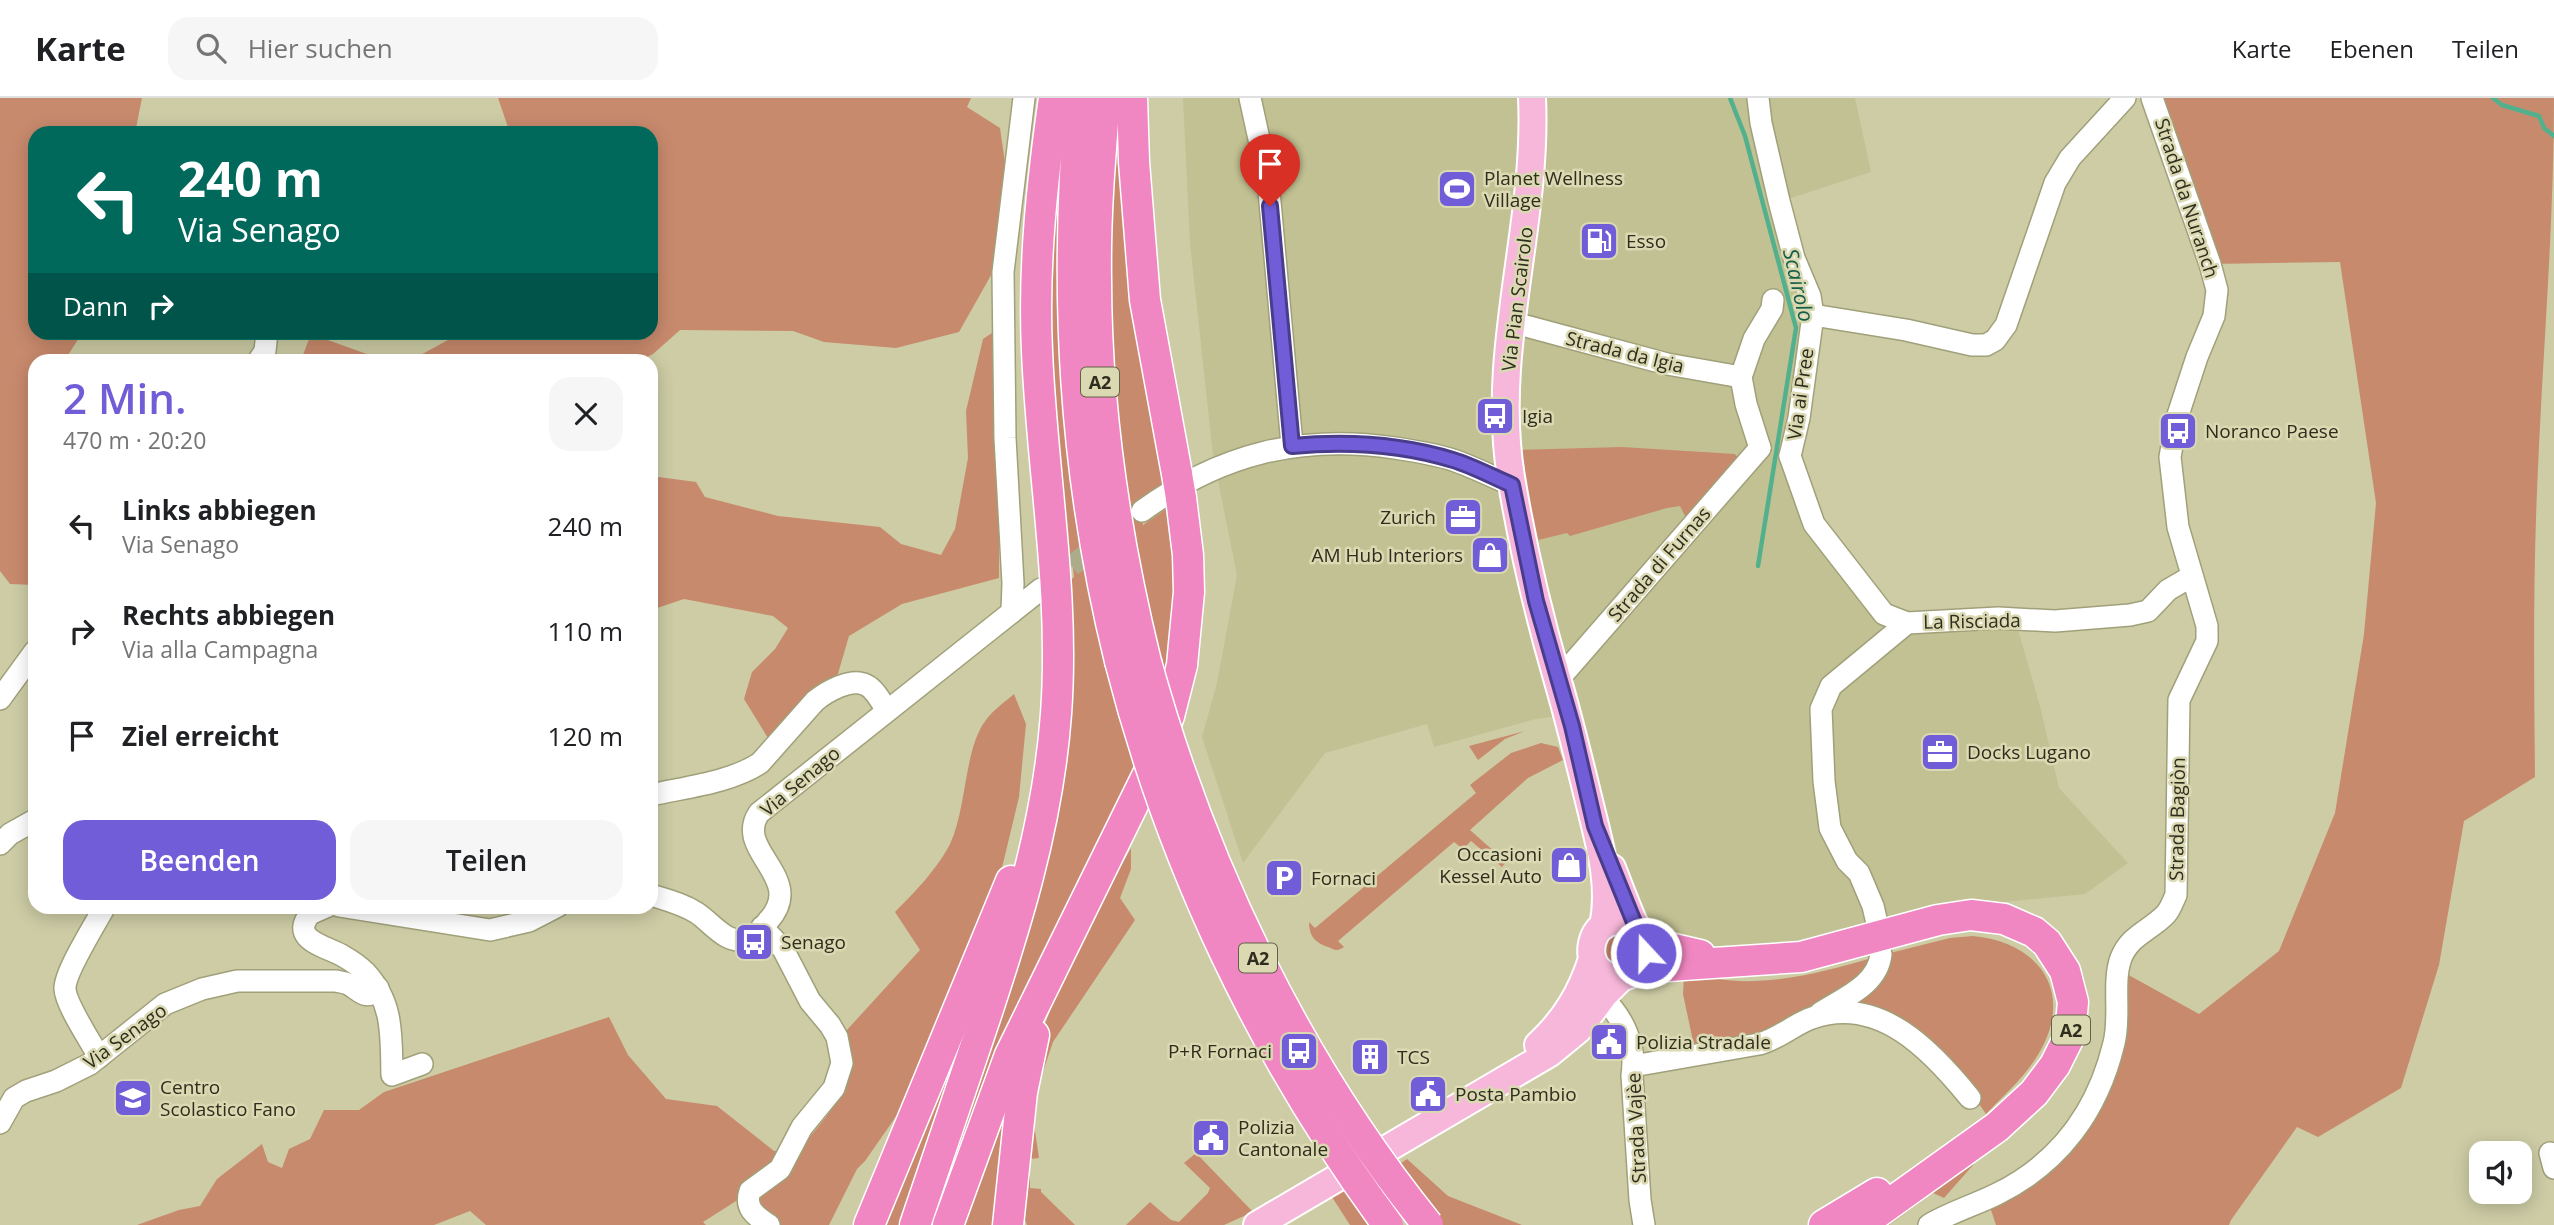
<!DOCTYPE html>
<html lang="de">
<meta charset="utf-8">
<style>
:root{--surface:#fff;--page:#f6f6f6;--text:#202124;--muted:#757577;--line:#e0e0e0;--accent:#715dd7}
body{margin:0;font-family:"Open Sans",sans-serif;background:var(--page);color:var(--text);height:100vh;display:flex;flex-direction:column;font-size:26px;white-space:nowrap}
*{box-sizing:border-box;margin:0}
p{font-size:23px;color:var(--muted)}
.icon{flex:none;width:38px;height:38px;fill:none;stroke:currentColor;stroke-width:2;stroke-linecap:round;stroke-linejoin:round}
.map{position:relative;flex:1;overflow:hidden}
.sheet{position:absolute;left:28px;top:256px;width:630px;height:560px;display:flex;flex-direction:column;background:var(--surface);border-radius:21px;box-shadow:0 4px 18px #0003}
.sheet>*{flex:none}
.hud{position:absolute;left:28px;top:28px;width:630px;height:214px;border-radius:21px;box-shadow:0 4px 18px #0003;background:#00695c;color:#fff;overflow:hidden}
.controls{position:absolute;left:2469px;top:1043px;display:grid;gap:14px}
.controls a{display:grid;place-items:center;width:63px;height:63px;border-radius:14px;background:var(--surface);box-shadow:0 4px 18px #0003;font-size:35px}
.pin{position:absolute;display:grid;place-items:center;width:60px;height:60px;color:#fff;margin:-72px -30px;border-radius:50% 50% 50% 0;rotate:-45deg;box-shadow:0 0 7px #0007}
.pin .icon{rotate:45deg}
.me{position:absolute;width:77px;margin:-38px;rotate:339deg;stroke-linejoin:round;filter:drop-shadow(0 0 5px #0008)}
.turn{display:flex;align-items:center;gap:24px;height:147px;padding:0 35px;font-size:32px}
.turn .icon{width:91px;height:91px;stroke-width:2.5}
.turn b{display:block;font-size:49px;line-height:60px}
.then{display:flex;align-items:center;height:66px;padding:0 35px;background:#0003;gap:14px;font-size:26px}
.round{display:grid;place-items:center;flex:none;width:74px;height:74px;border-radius:21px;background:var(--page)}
.overview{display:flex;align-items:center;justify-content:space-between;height:119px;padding:0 35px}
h1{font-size:42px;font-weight:600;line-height:52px;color:var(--accent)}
.primary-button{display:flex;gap:14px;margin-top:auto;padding:14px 35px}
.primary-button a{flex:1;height:80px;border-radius:21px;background:var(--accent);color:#fff;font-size:28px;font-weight:600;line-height:80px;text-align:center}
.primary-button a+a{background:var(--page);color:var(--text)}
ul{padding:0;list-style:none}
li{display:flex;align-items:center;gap:21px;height:105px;padding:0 35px}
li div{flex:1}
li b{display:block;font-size:26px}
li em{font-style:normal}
header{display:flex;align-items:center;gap:42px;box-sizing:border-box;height:98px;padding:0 35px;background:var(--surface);border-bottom:2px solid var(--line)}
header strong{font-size:33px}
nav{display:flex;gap:38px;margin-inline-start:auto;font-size:24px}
.search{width:490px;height:63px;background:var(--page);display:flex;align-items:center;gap:18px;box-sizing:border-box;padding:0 24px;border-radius:21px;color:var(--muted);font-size:26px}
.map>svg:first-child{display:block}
.built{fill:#c2c193}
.green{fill:#c88a6d}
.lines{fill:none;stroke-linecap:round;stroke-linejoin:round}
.stream{stroke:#53b08d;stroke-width:4.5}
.minor-tunnel{stroke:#adac8a;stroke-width:21;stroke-dasharray:21 10;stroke-linecap:butt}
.minor-casing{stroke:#a0a07a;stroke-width:24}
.major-casing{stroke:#fff;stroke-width:30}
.highway-casing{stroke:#fff;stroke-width:33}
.minor{stroke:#fff;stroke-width:21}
.major{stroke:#f7b7da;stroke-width:26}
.highway{stroke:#f187c2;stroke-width:30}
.highway-bridge-casing{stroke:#fff;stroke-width:33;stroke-linecap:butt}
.highway-bridge{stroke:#f187c2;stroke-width:30}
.route-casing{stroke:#493c8c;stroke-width:18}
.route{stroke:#715dd7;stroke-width:12}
.labels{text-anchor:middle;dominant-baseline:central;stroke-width:5;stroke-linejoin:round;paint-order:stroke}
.shield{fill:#dad9b2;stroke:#62614a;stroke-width:2}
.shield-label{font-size:18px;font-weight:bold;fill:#2e2d1e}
.poi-label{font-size:19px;fill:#2e2d1e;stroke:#dad9b2;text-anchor:start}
.street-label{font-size:19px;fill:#2e2d1e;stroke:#dad9b2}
.water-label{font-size:21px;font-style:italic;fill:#155e47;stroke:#dad9b2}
</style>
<header>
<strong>Karte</strong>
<div class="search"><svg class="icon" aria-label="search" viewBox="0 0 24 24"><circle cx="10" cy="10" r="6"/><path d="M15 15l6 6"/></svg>Hier suchen</div>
<nav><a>Karte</a><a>Ebenen</a><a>Teilen</a></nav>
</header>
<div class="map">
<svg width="2554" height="1127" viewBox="0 0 2554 1127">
<rect width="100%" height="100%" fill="#cdcca5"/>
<polygon class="built" points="1183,0 1855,0 1871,74 1779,104 1813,217 1790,358 1814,426 1884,516 2015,521 2040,608 2059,690 2128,765 2085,796 1992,805 1843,838 1738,854 1695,850 1669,842 1633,811 1582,623 1568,617 1536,621 1434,649 1427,626 1325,655 1243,765 1202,639 1217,585 1237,477 1213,358 1190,145"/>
<g class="green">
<polygon points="0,0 142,0 135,35 35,35 35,234 82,235 65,262 35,262 35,358 32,375 35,403 35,487 10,486 0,473"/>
<polygon points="498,0 971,0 967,9 1000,30 1006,72 999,163 959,234 896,250 824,244 793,233 680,232 653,256 641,262 301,262 311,236 378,260 415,260 448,242 450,235 651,234 651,35 510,35"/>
<path d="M 2166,0 L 2554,0 C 2554,131 2542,262 2537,393 C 2533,488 2534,584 2535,679 L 2464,723 L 2439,867 L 2401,990 L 2318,1039 L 2297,1029 L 2231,1122 L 2229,1127 L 1996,1127 L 1989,1106 L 2074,1044 L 2125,875 L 2199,916 L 2279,853 L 2335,715 L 2364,536 L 2376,405 L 2340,164 L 2210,166 L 2154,1 Z"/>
<polygon points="1117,10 1170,385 1139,407 1143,427 1173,406 1179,451 1166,592 1133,450 1116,302 1111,222 1110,143"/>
<polygon points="1061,41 1057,204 1059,252 1070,378 1091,501 1139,673 940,1127 924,1127 1019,848 1067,485 1074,479 1072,461 1066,465 1044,245"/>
<polygon points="992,235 999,240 999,480 902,506 849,538 837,579 771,645 744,601 752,574 775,551 788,530 773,518 684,501 651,512 651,378 696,384 705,399 778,418 880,429 901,446 941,457 955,431 968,360 966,313 983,241"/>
<polygon points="1622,349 1735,356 1739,361 1686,420 1680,408 1667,410 1570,438 1567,435 1538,442 1518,352"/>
<path d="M 1014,596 L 1026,626 L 1019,699 L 993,807 L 920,984 L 865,1063 L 857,1071 L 829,1127 L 777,1127 L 744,1098 L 703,1124 L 706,1127 L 486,1127 L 470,1113 L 434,1127 L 137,1127 L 179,1112 L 200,1108 L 217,1081 L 262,1046 L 268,1064 L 282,1070 L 289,1051 L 310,1041 L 324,1012 L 359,1012 L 384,994 L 609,919 L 628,957 L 666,1001 L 717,1008 L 774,1053 L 802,1049 C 830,1012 865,983 846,933 L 920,852 L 895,814 C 914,795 938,770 950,746 C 967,710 964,650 986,622 C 993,612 1005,604 1014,596 Z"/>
<polygon points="1525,633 1505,641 1478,662 1469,648"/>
<path d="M 1541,645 L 1558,649 L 1563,662 L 1528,680 L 1470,732 L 1506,764 L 1502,769 L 1471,743 L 1463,751 L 1454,744 L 1338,843 L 1344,849 C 1336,854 1336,852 1328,849 C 1316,845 1309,839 1309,824 L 1315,830 L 1476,695 L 1470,687 L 1511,655 Z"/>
<path d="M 1131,750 L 1131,771 L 1120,800 L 1135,822 L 1053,944 L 1034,1000 L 1033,1019 L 1039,1060 L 1030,1061 L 1030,1090 L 1041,1091 L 1041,1094 L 1075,1127 L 1027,1127 C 1018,1103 1022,1078 1024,1053 C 1027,1013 1030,971 1043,932 C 1065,868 1098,809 1131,750 Z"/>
<polygon points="1006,819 906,1127 878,1127"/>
<circle cx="1619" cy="851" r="15"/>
<path d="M 1973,838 C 2039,844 2075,894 2039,955 C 2026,978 2004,997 1986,1016 L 1964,984 L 1930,950 L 1831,913 L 1886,856 L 1950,840 Z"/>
<path d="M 1876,859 L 1873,871 L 1781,934 L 1694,948 L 1683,896 L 1684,877 C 1707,879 1731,884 1754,883 C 1796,882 1836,870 1876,859 Z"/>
<polygon points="1022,947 1003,1127 957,1127"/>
<polygon points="1196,1055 1253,1114 1224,1127 1126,1127 1150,1104 1171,1122 1179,1124 1208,1095 1210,1090 1184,1065"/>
<polygon points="1976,1060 1974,1066 1944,1100 1933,1095 1889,1127 1876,1127"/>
<polygon points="1407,1061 1448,1098 1522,1127 1441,1127 1398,1067"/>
<polygon points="1347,1091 1375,1127 1350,1127 1332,1099"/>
</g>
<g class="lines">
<g class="stream">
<polyline points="1730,0 1745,38 1796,230 1758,468"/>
<polyline points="2493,0 2502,7 2539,18 2544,30 2554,38"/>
</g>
<polyline class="minor-tunnel" points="1047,487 1105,442"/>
<g class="minor-casing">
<g id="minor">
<polyline points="1250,0 1268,82 1292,347"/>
<polyline points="1758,0 1761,25 1779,103 1794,160 1810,198 1813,217 1799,320 1790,358"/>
<polyline points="1813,217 1906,232 1972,247 1986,247 1995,242 2006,227 2055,85 2070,60 2125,0"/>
<polyline points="1511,224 1667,266 1741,279"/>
<polyline points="259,262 265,253 267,234"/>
<polyline points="1760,350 1746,306 1741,279 1754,241 1772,211 1773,202"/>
<polyline points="1790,358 1814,426 1884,516 1907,525 1998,520 2055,523 2130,517 2148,513 2168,492 2192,478"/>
<path d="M 1142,413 C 1220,356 1300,336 1395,350 C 1415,353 1434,356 1453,362 C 1473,369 1493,379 1512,387"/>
<polyline points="1012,514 1013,485 1005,340 1003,174 1024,0"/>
<polyline points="1558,582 1760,350"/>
<polyline points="0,601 35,553"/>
<path d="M 651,697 C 686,689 729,685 760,665 L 815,603 C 826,594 851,579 866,587 C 875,591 882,605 887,613"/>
<polyline points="0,746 10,736 35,722"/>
<path d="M 651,797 C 667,802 683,806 697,815 C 712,825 727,848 748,841 C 756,838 763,830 768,823 C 808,780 733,753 759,715 L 1041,491"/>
<path d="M 328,808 L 310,816 C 289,842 326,848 343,858 C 350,862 359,868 365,874 C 394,905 391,938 392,977 L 422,966"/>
<polyline points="339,808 490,832 529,823 558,808"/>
<polyline points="1877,825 1873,808 1859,775 1847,763 1830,730 1824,683 1821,611 1831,588 1907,525"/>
<path d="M 762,829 L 783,851 L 810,903 L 830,927 L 837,939 L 842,965 L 834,990 L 802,1029 L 780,1071 L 750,1093 C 744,1111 756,1118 769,1127"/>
<path d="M 1602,899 C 1623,919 1637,948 1632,977 L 1640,1102 L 1644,1127"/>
<path d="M 1820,915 C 1843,900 1878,887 1881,856"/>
<path d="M 99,959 C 91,944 66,907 65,891 C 64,875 96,825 105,808"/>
<path d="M 1633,968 L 1759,946 C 1779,941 1794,926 1812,920 C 1879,896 1932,953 1970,1000"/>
<path d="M 0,1025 L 14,1000 L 26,993 L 56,983 L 90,966 L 165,906 L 202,891 L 237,883 L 336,883 C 340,884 344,884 348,886 C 359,891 366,905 378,890"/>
<polyline points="2550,1055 2554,1070"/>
<path d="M 1929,1127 C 1951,1114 1975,1107 1997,1096 C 2060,1065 2098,1012 2114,945 C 2121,918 2112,884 2121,860 C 2130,837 2151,832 2166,816 C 2171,810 2173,803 2176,797 L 2179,602 L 2207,543 L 2207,528 L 2178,429 L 2170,359 L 2177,320 L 2197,259 L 2214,218 L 2217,192 L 2210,166 L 2152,0"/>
</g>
</g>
<g class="major-casing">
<g id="major">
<path d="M 1532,0 C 1538,127 1490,252 1511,379 C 1522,447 1538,514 1557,580 C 1569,621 1579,662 1589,703 C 1599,744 1612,787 1603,828"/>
<path d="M 1612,770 C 1619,788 1626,807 1634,825 C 1638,832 1643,836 1645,844 C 1647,851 1646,858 1643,865 C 1639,873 1630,878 1621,879 C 1573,882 1587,802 1636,829"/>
<path d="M 1538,947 C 1565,922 1581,895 1592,861"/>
<polyline points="1257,1127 1550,955 1578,932 1605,896 1622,879"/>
</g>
</g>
<g class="highway-casing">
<g id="highway">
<path d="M 1080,0 C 1064,195 1073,373 1120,563"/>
<path d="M 1105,0 C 1100,60 1095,120 1096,180 C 1096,310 1115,438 1146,564"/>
<polyline points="1132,0 1134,64 1145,202 1177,376"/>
<polyline points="1644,839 1670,850 1700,857"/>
<polyline points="1639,870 1801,859 1938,822 1971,817 2004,821 2034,834 2047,845 2065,873 2073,904 2070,937 2055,967 2034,995 1997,1029 1860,1127"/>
<polyline points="869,1127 1011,783"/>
<path d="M 915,1127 C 937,1063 958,999 980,935 C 1015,831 1048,727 1056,616 C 1065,494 1042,375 1037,253 C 1033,168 1042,84 1054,0"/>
<polyline points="948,1127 1010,957 1149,674 1169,618 1182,567 1189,494 1188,457 1181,400"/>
<polyline points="1008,1127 1022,994 1034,937"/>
<polyline points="1824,1127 1877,1095"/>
</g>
</g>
<use href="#minor" class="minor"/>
<use href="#major" class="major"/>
<use href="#highway" class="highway"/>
<g class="highway-bridge-casing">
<g id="highway-bridge">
<polyline points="1177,376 1181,400"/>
<path d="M 1120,563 C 1172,767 1263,958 1388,1127"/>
<path d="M 1146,564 C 1202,767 1295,962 1428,1127"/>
</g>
</g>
<use href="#highway-bridge" class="highway-bridge"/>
</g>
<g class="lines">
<g class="route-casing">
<path id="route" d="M 1270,108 L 1292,348 C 1345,343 1401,346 1453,362 C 1473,368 1493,379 1512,387 L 1536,503 L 1572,628 L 1595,728 L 1636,829 L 1644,839 L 1646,855"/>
</g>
<use href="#route" class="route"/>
</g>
<defs>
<g id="stadium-square" transform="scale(2.0125)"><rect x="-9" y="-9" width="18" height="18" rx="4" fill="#715dd7" stroke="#dad9b2"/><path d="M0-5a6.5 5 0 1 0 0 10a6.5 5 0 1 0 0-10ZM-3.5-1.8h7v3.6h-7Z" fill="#fff"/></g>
<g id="fuel-square" transform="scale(2.0125)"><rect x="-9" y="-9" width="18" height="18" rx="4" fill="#715dd7" stroke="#dad9b2"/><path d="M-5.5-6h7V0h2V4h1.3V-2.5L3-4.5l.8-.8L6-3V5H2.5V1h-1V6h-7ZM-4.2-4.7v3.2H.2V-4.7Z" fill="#fff"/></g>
<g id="bus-square" transform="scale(2.0125)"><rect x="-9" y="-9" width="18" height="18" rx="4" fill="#715dd7" stroke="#dad9b2"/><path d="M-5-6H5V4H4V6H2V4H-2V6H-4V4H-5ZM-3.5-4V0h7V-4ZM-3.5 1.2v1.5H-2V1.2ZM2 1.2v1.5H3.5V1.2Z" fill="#fff"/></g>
<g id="office-square" transform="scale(2.0125)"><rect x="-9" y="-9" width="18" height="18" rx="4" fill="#715dd7" stroke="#dad9b2"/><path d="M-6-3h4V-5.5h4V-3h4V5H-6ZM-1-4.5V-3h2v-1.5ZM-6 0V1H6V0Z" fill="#fff"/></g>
<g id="shop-square" transform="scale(2.0125)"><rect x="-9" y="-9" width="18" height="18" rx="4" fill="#715dd7" stroke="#dad9b2"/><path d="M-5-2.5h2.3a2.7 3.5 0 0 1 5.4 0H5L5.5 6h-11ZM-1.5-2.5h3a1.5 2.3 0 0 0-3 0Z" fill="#fff"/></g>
<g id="parking-square" transform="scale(2.0125)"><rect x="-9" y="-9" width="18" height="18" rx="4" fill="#715dd7" stroke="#dad9b2"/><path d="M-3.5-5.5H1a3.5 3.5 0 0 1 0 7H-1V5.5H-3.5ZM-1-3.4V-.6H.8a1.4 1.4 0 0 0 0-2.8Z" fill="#fff"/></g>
<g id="civic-square" transform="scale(2.0125)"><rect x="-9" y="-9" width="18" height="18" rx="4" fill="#715dd7" stroke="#dad9b2"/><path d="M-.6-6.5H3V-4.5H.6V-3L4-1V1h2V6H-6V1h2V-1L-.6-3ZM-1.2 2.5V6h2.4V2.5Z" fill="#fff"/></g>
<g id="building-square" transform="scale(2.0125)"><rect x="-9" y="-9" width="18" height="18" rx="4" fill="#715dd7" stroke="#dad9b2"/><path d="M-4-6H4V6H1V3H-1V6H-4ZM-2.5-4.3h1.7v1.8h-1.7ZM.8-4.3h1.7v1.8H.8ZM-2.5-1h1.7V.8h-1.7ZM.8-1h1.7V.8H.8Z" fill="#fff"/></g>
<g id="school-square" transform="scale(2.0125)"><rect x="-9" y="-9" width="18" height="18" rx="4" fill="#715dd7" stroke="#dad9b2"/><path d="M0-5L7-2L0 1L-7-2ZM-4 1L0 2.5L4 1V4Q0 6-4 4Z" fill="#fff"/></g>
</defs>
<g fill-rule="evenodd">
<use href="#stadium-square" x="1457" y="91"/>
<use href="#fuel-square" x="1599" y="143"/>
<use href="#bus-square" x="1495" y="318"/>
<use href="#bus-square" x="2178" y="333"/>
<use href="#office-square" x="1463" y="419"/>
<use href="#shop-square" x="1490" y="457"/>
<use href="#office-square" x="1940" y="654"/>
<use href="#shop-square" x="1569" y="767"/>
<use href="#parking-square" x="1284" y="780"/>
<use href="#bus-square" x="754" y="844"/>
<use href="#civic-square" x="1609" y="944"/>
<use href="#bus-square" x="1299" y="953"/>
<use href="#building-square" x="1370" y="959"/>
<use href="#civic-square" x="1428" y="996"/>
<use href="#school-square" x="133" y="1000"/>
<use href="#civic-square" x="1211" y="1040"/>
</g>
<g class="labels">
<g class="shield">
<rect x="1081" y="269.5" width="38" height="29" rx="5"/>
<rect x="1239" y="845.5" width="38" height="29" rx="5"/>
<rect x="2052" y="917.5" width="38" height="29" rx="5"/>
</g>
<g class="shield-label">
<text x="1100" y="284">A2</text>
<text x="1258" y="860">A2</text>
<text x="2071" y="932">A2</text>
</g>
<g class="poi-label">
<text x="1484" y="80">Planet Wellness<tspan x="1484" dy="22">Village</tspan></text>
<text x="1626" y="143">Esso</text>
<text x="1522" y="318">Igia</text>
<text x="2205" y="333">Noranco Paese</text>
<text x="1436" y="419" text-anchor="end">Zurich</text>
<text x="1463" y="457" text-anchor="end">AM Hub Interiors</text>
<text x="1967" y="654">Docks Lugano</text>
<text x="1542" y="756" text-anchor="end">Occasioni<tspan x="1542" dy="22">Kessel Auto</tspan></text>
<text x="1311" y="780">Fornaci</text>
<text x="781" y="844">Senago</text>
<text x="1636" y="944">Polizia Stradale</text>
<text x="1272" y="953" text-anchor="end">P+R Fornaci</text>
<text x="1397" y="959">TCS</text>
<text x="160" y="989">Centro<tspan x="160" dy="22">Scolastico Fano</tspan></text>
<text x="1455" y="996">Posta Pambio</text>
<text x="1238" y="1029">Polizia<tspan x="1238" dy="22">Cantonale</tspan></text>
</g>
<g class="street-label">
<text transform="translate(2187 100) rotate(72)">Strada da Nuranch</text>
<text transform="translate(1517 201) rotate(-83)">Via Pian Scairolo</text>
<text transform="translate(1625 254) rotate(14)">Strada da Igia</text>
<text transform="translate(1800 296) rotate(-82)">Via ai Pree</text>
<text transform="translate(1659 466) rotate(-49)">Strada di Furnas</text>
<text transform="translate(1972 523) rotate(-1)">La Risciada</text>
<text transform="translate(800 683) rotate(-40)">Via Senago</text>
<text transform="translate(2177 721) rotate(-89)">Strada Bagiòn</text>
<text transform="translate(125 938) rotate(-36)">Via Senago</text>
<text transform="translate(1636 1030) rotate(-93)">Strada Vajèe</text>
</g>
<g class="water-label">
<text transform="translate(1799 187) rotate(77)">Scairolo</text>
</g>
</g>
</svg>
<div class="controls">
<a><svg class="icon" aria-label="sound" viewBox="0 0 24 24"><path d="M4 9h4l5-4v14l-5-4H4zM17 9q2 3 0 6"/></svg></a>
</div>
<div class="pin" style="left:1270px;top:108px;background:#d93025"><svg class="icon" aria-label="arrive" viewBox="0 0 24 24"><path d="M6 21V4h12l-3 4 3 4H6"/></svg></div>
<svg class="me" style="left:1646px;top:855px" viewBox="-20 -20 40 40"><circle r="17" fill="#715dd7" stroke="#fff" stroke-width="3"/><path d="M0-11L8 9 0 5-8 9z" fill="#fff"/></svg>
<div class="hud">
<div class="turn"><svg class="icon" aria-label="left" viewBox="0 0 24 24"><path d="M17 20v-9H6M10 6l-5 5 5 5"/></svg><div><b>240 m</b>Via Senago</div></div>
<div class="then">Dann<svg class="icon" aria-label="right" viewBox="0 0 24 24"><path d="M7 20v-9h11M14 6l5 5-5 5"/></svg></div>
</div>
<section class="sheet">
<div class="overview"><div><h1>2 Min.</h1><p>470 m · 20:20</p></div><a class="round"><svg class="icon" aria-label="close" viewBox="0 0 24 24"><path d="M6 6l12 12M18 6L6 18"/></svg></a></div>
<ul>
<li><svg class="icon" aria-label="left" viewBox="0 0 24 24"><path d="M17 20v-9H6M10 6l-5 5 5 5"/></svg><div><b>Links abbiegen</b><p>Via Senago</p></div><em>240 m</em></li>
<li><svg class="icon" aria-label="right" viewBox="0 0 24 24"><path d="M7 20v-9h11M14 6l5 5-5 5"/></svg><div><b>Rechts abbiegen</b><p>Via alla Campagna</p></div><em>110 m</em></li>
<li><svg class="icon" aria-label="arrive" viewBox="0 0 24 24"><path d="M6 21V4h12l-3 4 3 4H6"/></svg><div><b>Ziel erreicht</b></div><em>120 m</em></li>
</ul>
<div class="primary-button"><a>Beenden</a><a>Teilen</a></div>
</section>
</div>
